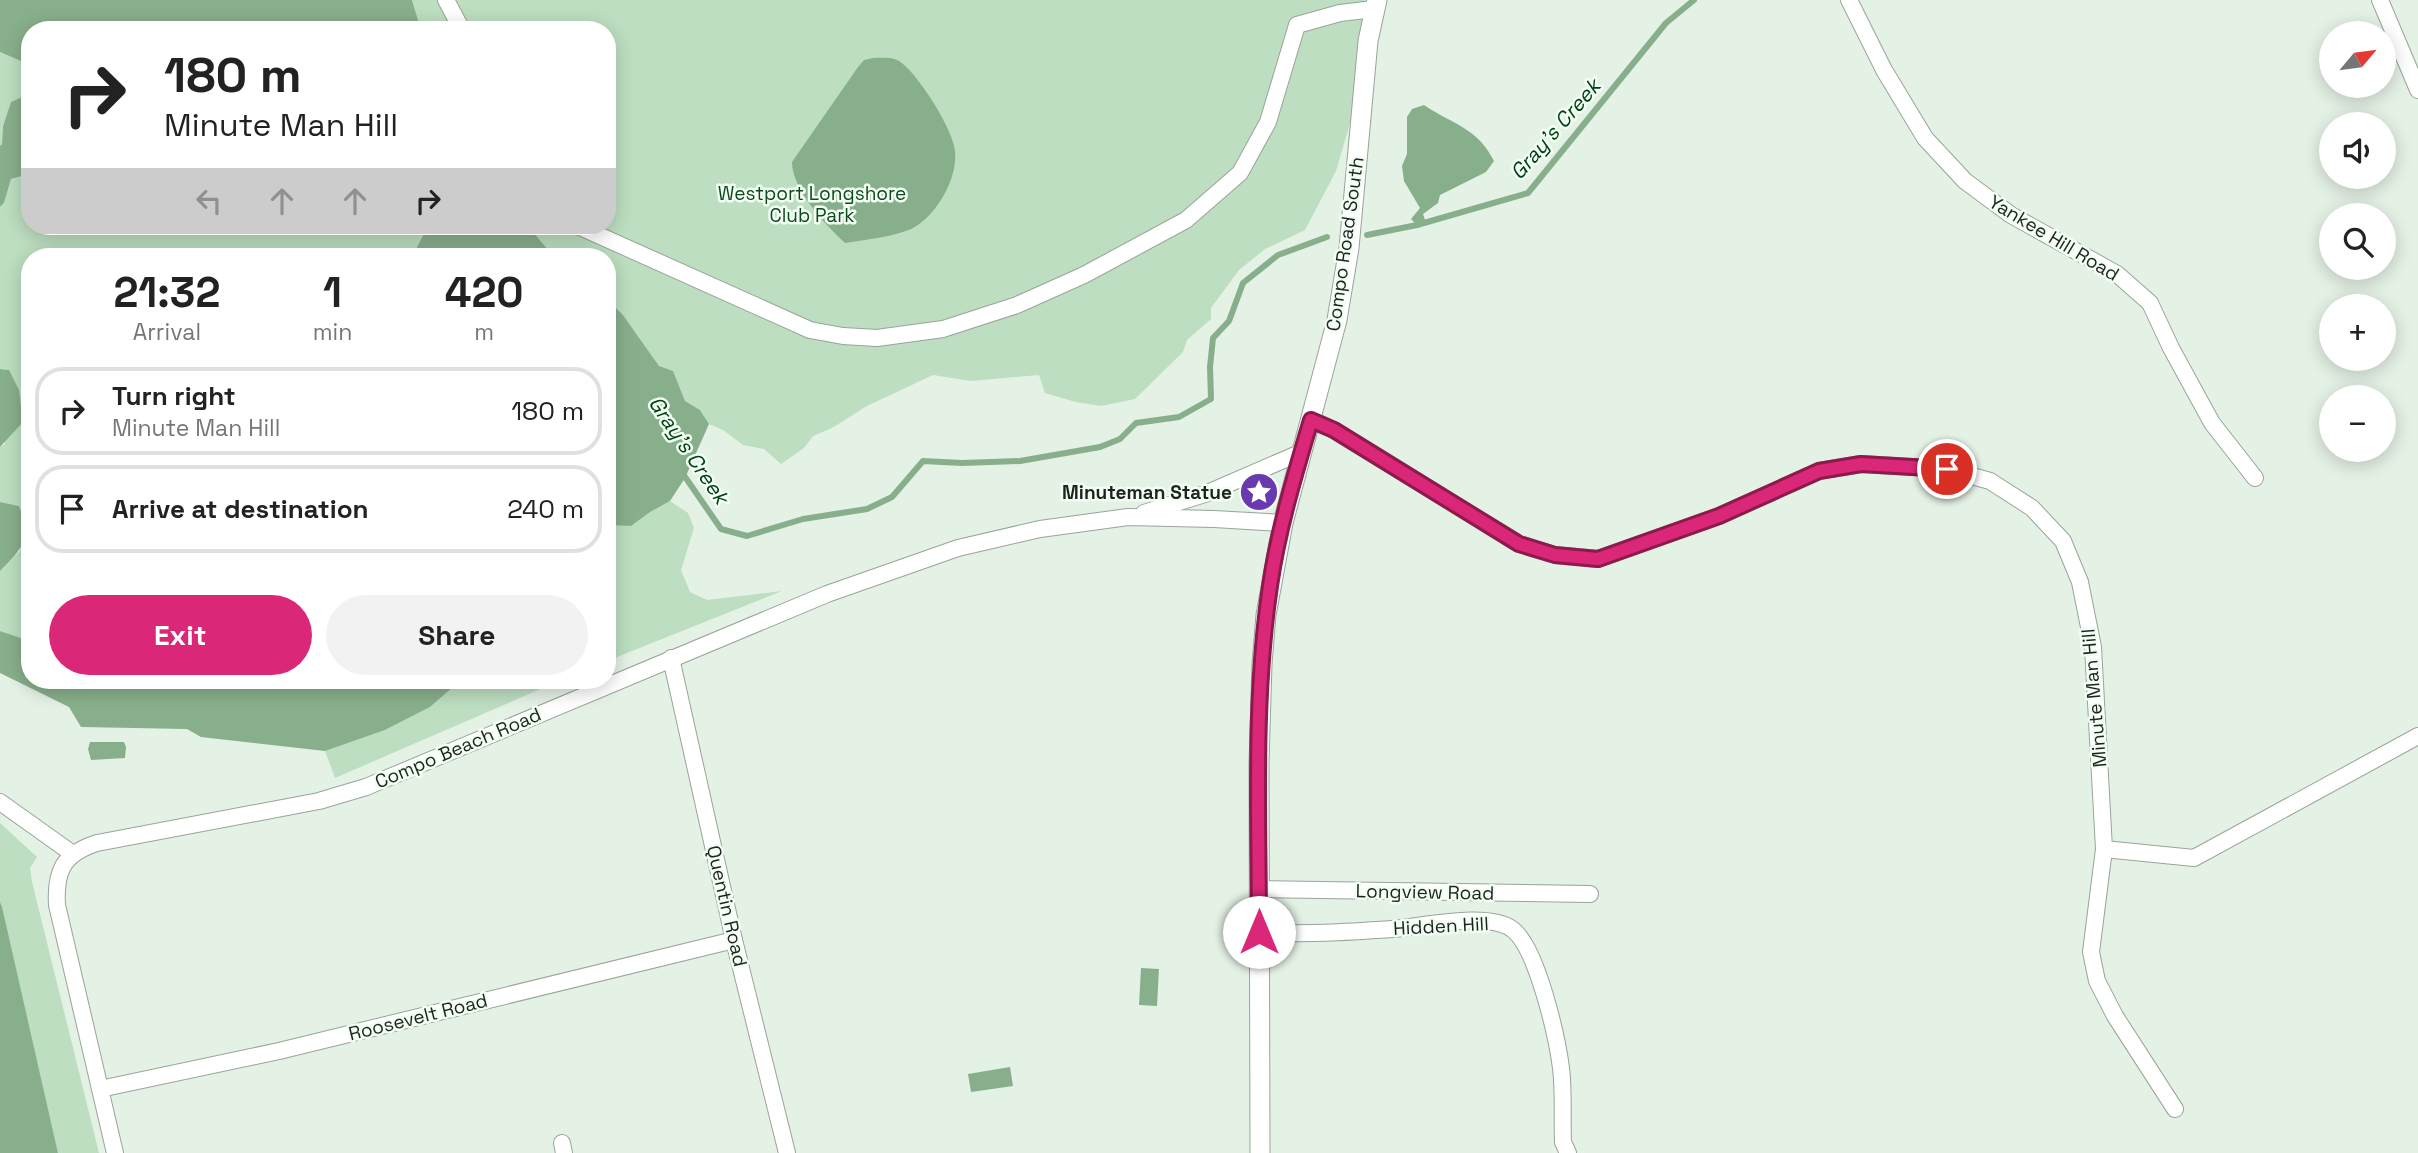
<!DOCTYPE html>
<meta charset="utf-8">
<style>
:root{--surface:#fff;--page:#f2f2f2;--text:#222;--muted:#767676;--line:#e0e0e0;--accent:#db2777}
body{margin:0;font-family:"Space Grotesk",sans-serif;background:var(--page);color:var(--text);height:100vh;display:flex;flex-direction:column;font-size:26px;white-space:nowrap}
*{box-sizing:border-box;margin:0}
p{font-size:23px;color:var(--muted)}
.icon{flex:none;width:38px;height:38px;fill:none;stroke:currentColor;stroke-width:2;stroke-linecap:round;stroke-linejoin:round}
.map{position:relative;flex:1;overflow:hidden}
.side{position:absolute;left:21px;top:248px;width:595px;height:441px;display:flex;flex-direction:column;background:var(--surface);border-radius:28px;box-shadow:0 4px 18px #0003}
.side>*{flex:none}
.banner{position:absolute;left:21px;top:21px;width:595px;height:214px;border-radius:28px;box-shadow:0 4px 18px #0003;background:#fff;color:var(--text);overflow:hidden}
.needle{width:46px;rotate:61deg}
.tools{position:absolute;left:2319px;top:21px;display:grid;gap:14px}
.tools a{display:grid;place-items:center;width:77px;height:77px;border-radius:50%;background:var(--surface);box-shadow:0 4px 18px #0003;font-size:35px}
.pin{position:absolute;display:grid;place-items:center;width:60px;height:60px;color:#fff;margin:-30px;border:4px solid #fff;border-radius:50%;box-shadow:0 2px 7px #0007}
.me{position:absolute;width:77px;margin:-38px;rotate:0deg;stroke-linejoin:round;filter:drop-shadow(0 0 5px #0008)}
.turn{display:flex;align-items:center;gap:24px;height:147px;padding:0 28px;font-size:32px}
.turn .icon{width:91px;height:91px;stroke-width:2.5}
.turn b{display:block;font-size:49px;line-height:60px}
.lanes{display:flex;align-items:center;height:66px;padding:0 28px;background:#0003;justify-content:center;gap:35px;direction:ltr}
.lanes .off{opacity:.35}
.eta{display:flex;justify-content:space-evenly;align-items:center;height:119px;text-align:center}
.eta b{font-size:42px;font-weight:800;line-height:49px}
.primary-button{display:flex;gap:14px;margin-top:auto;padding:14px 28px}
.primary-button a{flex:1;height:80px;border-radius:42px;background:var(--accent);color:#fff;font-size:28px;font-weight:800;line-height:80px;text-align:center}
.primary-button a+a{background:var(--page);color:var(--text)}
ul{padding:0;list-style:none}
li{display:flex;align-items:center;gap:21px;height:88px;margin:0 14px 10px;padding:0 14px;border:4px solid var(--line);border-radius:28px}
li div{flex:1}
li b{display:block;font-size:26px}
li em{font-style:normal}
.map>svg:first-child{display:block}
.green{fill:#bddec0}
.water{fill:#88af8c}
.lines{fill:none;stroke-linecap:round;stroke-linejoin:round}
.stream{stroke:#88af8c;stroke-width:6}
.minor-casing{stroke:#99a49a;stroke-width:18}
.tertiary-casing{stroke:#99a49a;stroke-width:21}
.minor{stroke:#fff;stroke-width:16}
.tertiary{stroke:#fff;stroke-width:19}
.route-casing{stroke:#8e194d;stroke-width:18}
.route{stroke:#db2777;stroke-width:12}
.labels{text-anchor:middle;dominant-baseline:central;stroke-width:5;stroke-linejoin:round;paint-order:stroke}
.park-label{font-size:19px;fill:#0c491c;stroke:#f2fef3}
.street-label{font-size:19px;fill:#1e231f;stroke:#f2fef3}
.poi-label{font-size:19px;font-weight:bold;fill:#1e231f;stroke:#f2fef3;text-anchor:end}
.water-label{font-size:21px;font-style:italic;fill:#004114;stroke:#f2fef3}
</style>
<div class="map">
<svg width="2418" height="1153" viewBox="0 0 2418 1153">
<rect width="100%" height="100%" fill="#e4f1e5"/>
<g class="green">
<polygon points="412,0 1365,0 1350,123 1336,171 1305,230 1265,249 1239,270 1211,308 1211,319 1187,340 1183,352 1135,399 1101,406 1076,402 1045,393 1039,375 971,381 933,375 867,406 832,428 813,436 804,448 781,464 764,449 743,445 723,430 709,424 700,410 685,401 673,372 659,366 623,315 607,299 607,257 554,257 528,226 607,226 607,30 421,30"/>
<polygon points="0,52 30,65 30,93 11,102 3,126 2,144 0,146"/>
<path d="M 22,176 C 30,191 32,202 26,219 L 30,221 L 30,226 L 428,226 L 415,251 L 417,257 L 30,257 L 30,641 L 0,631 L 0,571 L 20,551 L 19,506 L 0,502 L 0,447 L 5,444 L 9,370 L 0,369 L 0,207 L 4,203 L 11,179 Z"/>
<polygon points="670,501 688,513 694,528 681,570 690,592 707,600 782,591 607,661 607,525 631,526 653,509"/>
<polygon points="460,681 559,681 335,778 325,751 385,730 430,707"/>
<polygon points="0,823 37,857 30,868 32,882 99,1153 58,1153 0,902"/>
</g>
<g class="water">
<polygon points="0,0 412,0 421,30 30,30 30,65 0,52"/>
<path d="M 873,58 C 883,58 895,56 903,64 C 920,78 953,129 955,151 C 958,178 937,215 913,228 C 898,236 864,240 845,243 C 826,225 792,190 792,162 L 858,67 L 864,60 Z"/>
<polygon points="30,93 30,153 28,156 30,158 30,191 22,176 11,179 4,203 0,207 0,146 2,144 3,126 11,102"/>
<path d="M 1424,105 C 1452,124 1478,128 1494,161 L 1486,172 L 1440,195 L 1438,203 L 1423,214 L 1426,223 L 1417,225 L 1411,219 L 1420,208 L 1404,181 L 1402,166 L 1407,154 L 1407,117 L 1412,109 Z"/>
<polygon points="428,226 528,226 554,257 417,257 415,251"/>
<polygon points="607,299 623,315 659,366 673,371 685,401 700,410 709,424 685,478 670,501 650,512 631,526 607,525"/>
<polygon points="0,369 9,370 19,390 23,422 0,447"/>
<path d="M 0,502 L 19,506 C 32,539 23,548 0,571 Z"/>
<polygon points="0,631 30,641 30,681 460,681 430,707 385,730 325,751 201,737 187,729 81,727 69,707 0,673"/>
<polygon points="90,742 124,742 126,747 125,758 91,760 88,749"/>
<polygon points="0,902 2,907 58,1153 0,1153"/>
<polygon points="1141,968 1159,969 1157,1006 1139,1005"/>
<polygon points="1010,1067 1013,1086 971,1092 968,1074"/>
</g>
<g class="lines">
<g class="stream">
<polyline points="1367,235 1417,225 1528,193 1666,23 1694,0"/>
<polyline points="681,471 721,529 747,536 803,519 867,509 892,497 923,461 962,463 1020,461 1100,447 1120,439 1136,423 1179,417 1211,399 1210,367 1213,338 1229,321 1243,283 1278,255 1327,237"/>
</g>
<g class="minor-casing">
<g id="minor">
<polyline points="446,0 462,30"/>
<polyline points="1849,0 1884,70 1925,138 1965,181 2011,215 2117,274 2150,303 2171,348 2212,423 2255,478"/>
<polyline points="2380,0 2418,90"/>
<polyline points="578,226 810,330 843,336 877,338 943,329 1017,305 1084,275 1186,220 1240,173 1268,122 1297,25 1340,13 1374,9"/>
<polyline points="1311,420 1334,430 1519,544 1555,555 1598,559 1719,516 1819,471 1861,464 1947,469 1990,481 2032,508 2063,541 2080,582 2093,647 2104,849 2091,952 2097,981 2115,1016 2175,1109"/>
<polyline points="1144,513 1205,494 1302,452"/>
<polyline points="671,658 734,940 787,1153"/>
<polyline points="0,802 73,854"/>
<polyline points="2104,849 2194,858 2418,736"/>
<polyline points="1259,889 1590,894"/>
<path d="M 1259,932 C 1303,935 1348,932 1392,929 C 1422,927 1487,911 1512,929 C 1537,947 1557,1037 1561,1068 C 1564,1092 1562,1118 1563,1142 L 1568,1153"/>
<polyline points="100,1089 279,1051 734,940"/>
<polyline points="562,1143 564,1153"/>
<path d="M 115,1153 L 57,905 C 55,871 63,854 97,843 L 319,801 L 366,787 L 827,594 L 958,548 L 1040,529 L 1128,517 L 1214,519 L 1283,523"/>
</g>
</g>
<g class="tertiary-casing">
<polyline id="tertiary" points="1260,1153 1259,763 1262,664 1266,615 1283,523 1337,320 1349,248 1368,41 1377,0"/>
</g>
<use href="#minor" class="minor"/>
<use href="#tertiary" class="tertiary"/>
</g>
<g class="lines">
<g class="route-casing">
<path id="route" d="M 1259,932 C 1259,817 1253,700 1270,586 C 1278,530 1295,474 1311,420 L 1334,430 L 1519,544 L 1555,555 L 1598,559 L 1719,516 L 1819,471 L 1861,464 L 1947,469"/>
</g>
<use href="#route" class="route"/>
</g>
<defs>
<g id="sight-disc" transform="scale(2.0125)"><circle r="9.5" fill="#6939b0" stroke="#f2fef3"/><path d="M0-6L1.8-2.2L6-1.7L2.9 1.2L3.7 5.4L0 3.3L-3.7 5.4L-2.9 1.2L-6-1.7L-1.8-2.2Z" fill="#fff"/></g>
</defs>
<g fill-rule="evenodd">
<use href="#sight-disc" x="1259" y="492"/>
</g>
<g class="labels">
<g class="park-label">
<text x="812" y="193">Westport Longshore<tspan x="812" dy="22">Club Park</tspan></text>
</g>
<g class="street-label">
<text transform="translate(2054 238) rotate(31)">Yankee Hill Road</text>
<text transform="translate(1345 244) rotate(-82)">Compo Road South</text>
<text transform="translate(2094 698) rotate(-95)">Minute Man Hill</text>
<text transform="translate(458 748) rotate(-23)">Compo Beach Road</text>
<text transform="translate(1425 892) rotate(1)">Longview Road</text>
<text transform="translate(727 906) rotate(77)">Quentin Road</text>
<text transform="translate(1441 926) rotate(-3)">Hidden Hill</text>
<text transform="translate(418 1017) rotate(-14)">Roosevelt Road</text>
</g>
<g class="poi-label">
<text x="1232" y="492">Minuteman Statue</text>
</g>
<g class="water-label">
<text transform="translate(1555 129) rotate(-49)">Gray's Creek</text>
<text transform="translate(689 450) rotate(56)">Gray's Creek</text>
</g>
</g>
</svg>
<div class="tools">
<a><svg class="needle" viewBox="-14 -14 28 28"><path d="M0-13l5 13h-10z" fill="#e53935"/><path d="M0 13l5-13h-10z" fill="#767676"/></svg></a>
<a><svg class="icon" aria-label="sound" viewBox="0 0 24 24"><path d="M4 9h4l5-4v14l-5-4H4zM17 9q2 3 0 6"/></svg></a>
<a><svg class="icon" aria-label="search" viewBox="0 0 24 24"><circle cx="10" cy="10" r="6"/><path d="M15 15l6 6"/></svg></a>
<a>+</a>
<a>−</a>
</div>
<div class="pin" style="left:1947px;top:469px;background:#d93025"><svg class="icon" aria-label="arrive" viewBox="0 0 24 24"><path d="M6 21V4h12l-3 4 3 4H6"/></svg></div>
<svg class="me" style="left:1259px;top:932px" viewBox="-20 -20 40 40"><circle r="19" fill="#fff"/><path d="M0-13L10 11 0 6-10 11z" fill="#db2777"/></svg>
<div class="banner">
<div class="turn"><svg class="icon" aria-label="right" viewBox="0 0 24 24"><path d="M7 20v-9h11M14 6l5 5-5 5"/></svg><div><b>180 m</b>Minute Man Hill</div></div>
<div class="lanes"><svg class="icon off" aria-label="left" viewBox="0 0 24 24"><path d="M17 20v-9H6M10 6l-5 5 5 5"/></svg><svg class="icon off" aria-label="ahead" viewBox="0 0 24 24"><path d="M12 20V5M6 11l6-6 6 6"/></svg><svg class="icon off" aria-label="ahead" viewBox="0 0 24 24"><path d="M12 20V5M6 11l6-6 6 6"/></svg><svg class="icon" aria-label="right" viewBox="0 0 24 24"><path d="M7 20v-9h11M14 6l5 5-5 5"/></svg></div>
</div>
<section class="side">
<div class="eta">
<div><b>21:32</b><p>Arrival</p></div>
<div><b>1</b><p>min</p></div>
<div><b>420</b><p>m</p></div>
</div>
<ul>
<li><svg class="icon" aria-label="right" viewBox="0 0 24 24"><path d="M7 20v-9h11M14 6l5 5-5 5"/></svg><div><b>Turn right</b><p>Minute Man Hill</p></div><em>180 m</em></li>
<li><svg class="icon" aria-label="arrive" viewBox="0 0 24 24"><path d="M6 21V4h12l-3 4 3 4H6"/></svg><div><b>Arrive at destination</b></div><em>240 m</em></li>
</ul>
<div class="primary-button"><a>Exit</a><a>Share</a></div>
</section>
</div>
